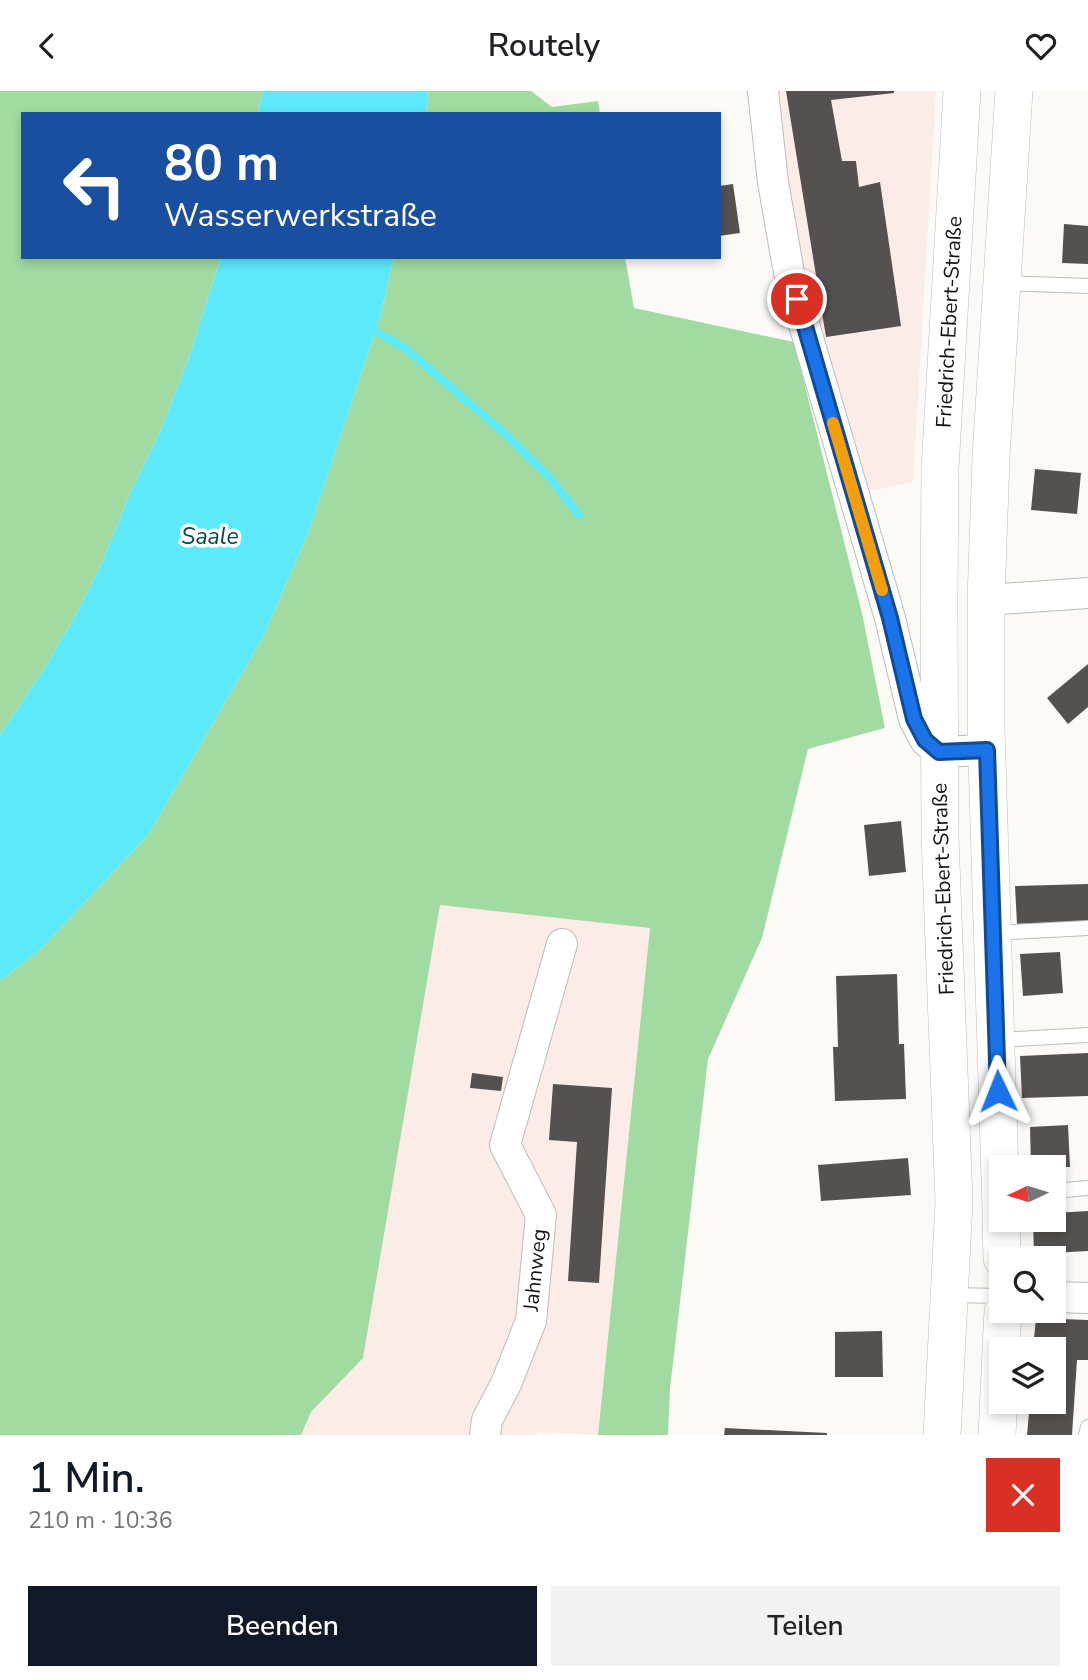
<!DOCTYPE html>
<html lang="de">
<meta charset="utf-8">
<style>
:root{--surface:#fff;--page:#f2f2f2;--text:#202124;--muted:#757577;--accent:#111827}
body{margin:0;font-family:"Nunito Sans",sans-serif;background:var(--page);color:var(--text);height:100vh;display:flex;flex-direction:column;font-size:26px;white-space:nowrap}
*{box-sizing:border-box;margin:0}
p{font-size:23px;color:var(--muted)}
.icon{flex:none;width:38px;height:38px;fill:none;stroke:currentColor;stroke-width:2;stroke-linecap:round;stroke-linejoin:round}
.map{position:relative;height:1344px;overflow:hidden}
.panel{display:flex;flex-direction:column;background:var(--surface);flex:1}
.panel>*{flex:none}
.top-card{position:absolute;left:21px;top:21px;width:700px;height:147px;border-radius:0px;box-shadow:0 4px 10px #0003;background:#1a4fa0;color:#fff;overflow:hidden}
.needle{width:46px;rotate:266deg}
.buttons{position:absolute;left:989px;top:1064px;display:grid;gap:14px}
.buttons a{display:grid;place-items:center;width:77px;height:77px;border-radius:0px;background:var(--surface);box-shadow:0 4px 10px #0003;font-size:35px}
.pin{position:absolute;display:grid;place-items:center;width:60px;height:60px;color:#fff;margin:-30px;border:4px solid #fff;border-radius:50%;box-shadow:0 2px 7px #0007}
.me{position:absolute;width:77px;margin:-38px;rotate:358deg;stroke-linejoin:round;filter:drop-shadow(0 0 5px #0008)}
.turn{display:flex;align-items:center;gap:24px;height:147px;padding:0 28px;font-size:32px}
.turn .icon{width:91px;height:91px;stroke-width:2.5}
.turn b{display:block;font-size:49px;line-height:60px}
.round{display:grid;place-items:center;flex:none;width:74px;height:74px;border-radius:0px;background:var(--page)}
.summary{display:flex;align-items:center;justify-content:space-between;height:119px;padding:0 28px}
h1{font-size:42px;font-weight:600;line-height:52px;color:var(--accent)}
.action{display:flex;gap:14px;margin-top:auto;padding:14px 28px}
.action a{flex:1;height:80px;border-radius:0px;background:var(--accent);color:#fff;font-size:28px;font-weight:600;line-height:80px;text-align:center}
.action a+a{background:var(--page);color:var(--text)}
header{display:flex;justify-content:space-between;align-items:center;height:91px;padding:0 28px;background:var(--surface);font-size:32px;font-weight:600}
.map>svg:first-child{display:block}
.industrial{fill:#fcece8}
.green{fill:#a1dba1}
.water{fill:#5ce9fa}
.lines{fill:none;stroke-linecap:round;stroke-linejoin:round}
.stream{stroke:#5ce9fa;stroke-width:8}
.building{fill:#545150}
.service-casing{stroke:#bdbcba;stroke-width:16}
.minor-casing{stroke:#bdbcba;stroke-width:32}
.tertiary-casing{stroke:#bdbcba;stroke-width:38}
.service{stroke:#fff;stroke-width:14}
.minor{stroke:#fff;stroke-width:30}
.tertiary{stroke:#fff;stroke-width:37}
.route-casing{stroke:#114b97;stroke-width:18}
.route{stroke:#1a73e8;stroke-width:12}
.slow{stroke:#f59e0b;stroke-width:12}
.labels{text-anchor:middle;dominant-baseline:central;stroke-width:7;stroke-linejoin:round;paint-order:stroke}
.street-label{font-size:21px;fill:#131312;stroke:#fff}
.water-label{font-size:23px;font-style:italic;fill:#03464d;stroke:#fff}
</style>
<header><svg class="icon" aria-label="back" viewBox="0 0 24 24"><path d="M15 5l-7 7 7 7"/></svg>Routely<svg class="icon" aria-label="heart" viewBox="0 0 24 24"><path d="M12 20l-8-8c-3-5 5-10 8-4 3-6 11-1 8 4z"/></svg></header>
<div class="map">
<svg width="1088" height="1344" viewBox="0 0 1088 1344">
<rect width="100%" height="100%" fill="#fbfaf7"/>
<g class="industrial">
<polygon points="774,0 936,0 913,391 863,401 816,248 784,106"/>
<polygon points="440,814 650,836 598,1344 537,1341 537,1344 301,1344 311,1321 363,1267"/>
</g>
<g class="green">
<polygon points="0,0 263,0 258,23 23,23 23,166 221,166 190,264 161,339 130,403 103,470 78,520 45,577 0,644"/>
<polygon points="428,0 531,0 552,16 598,10 600,23 426,23"/>
<polygon points="394,166 625,166 634,217 794,251 862,522 885,637 808,658 762,847 708,968 670,1298 668,1344 598,1344 650,837 440,814 363,1267 311,1321 301,1344 0,1344 0,890 40,859 148,744 262,548 309,440 380,226"/>
</g>
<g class="water">
<polygon points="263,0 428,0 426,23 258,23"/>
<polygon points="221,166 394,166 380,226 309,440 262,548 148,744 40,859 0,890 0,644 45,577 78,520 103,470 130,403 161,339 190,264"/>
</g>
<g class="lines">
<polyline class="stream" points="368,236 406,258 504,342 550,387 579,424"/>
</g>
<g class="building">
<polygon points="786,0 894,0 894,2 831,9 842,70 856,70 859,96 880,91 901,235 826,246"/>
<polygon points="733,93 740,142 719,145 719,95"/>
<polygon points="1064,133 1088,135 1088,173 1062,172"/>
<polygon points="1035,378 1081,382 1077,423 1031,419"/>
<polygon points="1088,573 1088,616 1068,633 1047,607"/>
<polygon points="901,730 906,781 869,785 864,734"/>
<polygon points="1088,793 1088,830 1017,833 1015,795"/>
<polygon points="1060,861 1063,902 1023,905 1020,863"/>
<polygon points="897,883 899,953 904,953 906,1008 835,1010 833,956 838,956 836,885"/>
<polygon points="1088,962 1088,1005 1022,1007 1020,965"/>
<polygon points="472,982 503,986 501,1000 470,997"/>
<polygon points="553,993 612,997 599,1192 568,1190 577,1051 549,1049"/>
<polygon points="1068,1034 1070,1076 1031,1076 1030,1036"/>
<polygon points="908,1067 911,1104 821,1110 818,1074"/>
<polygon points="1088,1120 1088,1160 1034,1163 1033,1129 1054,1129 1054,1122"/>
<polygon points="1036,1227 1088,1229 1088,1269 1077,1269 1072,1344 1027,1344 1030,1311 1054,1311 1054,1258 1033,1258"/>
<polygon points="882,1240 883,1286 835,1286 835,1241"/>
<polygon points="725,1337 827,1342 827,1344 724,1344"/>
</g>
<g class="lines">
<g class="service-casing">
<g id="service">
<polyline points="1003,192 1088,195"/>
<polyline points="994,842 1088,837"/>
<polyline points="997,949 1088,944"/>
<polyline points="1054,1100 1088,1097"/>
<polyline points="950,1204 1001,1205"/>
<polyline points="1086,1344 1088,1336"/>
</g>
</g>
<g class="minor-casing">
<g id="minor">
<polyline points="763,0 773,91 789,182 890,527 914,628 925,649 939,661 987,659"/>
<polyline points="986,509 1088,502"/>
<polyline points="1054,1206 1088,1207"/>
<polyline points="485,1344 487,1329 506,1293 531,1230 541,1124 505,1054 562,853"/>
</g>
</g>
<g class="tertiary-casing">
<g id="tertiary">
<polyline points="1001,1118 986,637 986,509 991,366 1014,0"/>
<polyline points="1001,1129 1002,1167"/>
<polyline points="1001,1258 1003,1220"/>
<polyline points="942,1344 954,1111 940,747 939,512 940,378 962,0"/>
<polyline points="997,1344 1001,1261"/>
</g>
</g>
<use href="#service" class="service"/>
<use href="#minor" class="minor"/>
<use href="#tertiary" class="tertiary"/>
</g>
<g class="lines">
<g class="route-casing">
<polyline id="route" points="797,208 890,527 914,628 925,649 939,661 987,659 998,1000"/>
</g>
<use href="#route" class="route"/>
<polyline class="slow" points="833,332 882,499"/>
</g>
<g class="labels">
<g class="street-label">
<text transform="translate(949 231) rotate(-87)">Friedrich-Ebert-Straße</text>
<text transform="translate(943 798) rotate(-92)">Friedrich-Ebert-Straße</text>
<text transform="translate(535 1179) rotate(-84)">Jahnweg</text>
</g>
<g class="water-label">
<text x="210" y="445">Saale</text>
</g>
</g>
</svg>
<div class="buttons">
<a><svg class="needle" viewBox="-14 -14 28 28"><path d="M0-13l5 13h-10z" fill="#e53935"/><path d="M0 13l5-13h-10z" fill="#757577"/></svg></a>
<a><svg class="icon" aria-label="search" viewBox="0 0 24 24"><circle cx="10" cy="10" r="6"/><path d="M15 15l6 6"/></svg></a>
<a><svg class="icon" aria-label="layers" viewBox="0 0 24 24"><path d="M12 4l9 5-9 5-9-5zM3 14l9 5 9-5"/></svg></a>
</div>
<div class="pin" style="left:797px;top:208px;background:#d93025"><svg class="icon" aria-label="arrive" viewBox="0 0 24 24"><path d="M6 21V4h12l-3 4 3 4H6"/></svg></div>
<svg class="me" style="left:998px;top:1000px" viewBox="-20 -20 40 40"><path d="M0-17L14 15 0 8-14 15z" fill="#1a73e8" stroke="#fff" stroke-width="4"/></svg>
<div class="top-card">
<div class="turn"><svg class="icon" aria-label="left" viewBox="0 0 24 24"><path d="M17 20v-9H6M10 6l-5 5 5 5"/></svg><div><b>80 m</b>Wasserwerkstraße</div></div>
</div>
</div>
<section class="panel">
<div class="summary"><div><h1>1 Min.</h1><p>210 m · 10:36</p></div><a class="round" style="background:#d93025;color:#fff"><svg class="icon" aria-label="close" viewBox="0 0 24 24"><path d="M6 6l12 12M18 6L6 18"/></svg></a></div>
<div class="action"><a>Beenden</a><a>Teilen</a></div>
</section>
